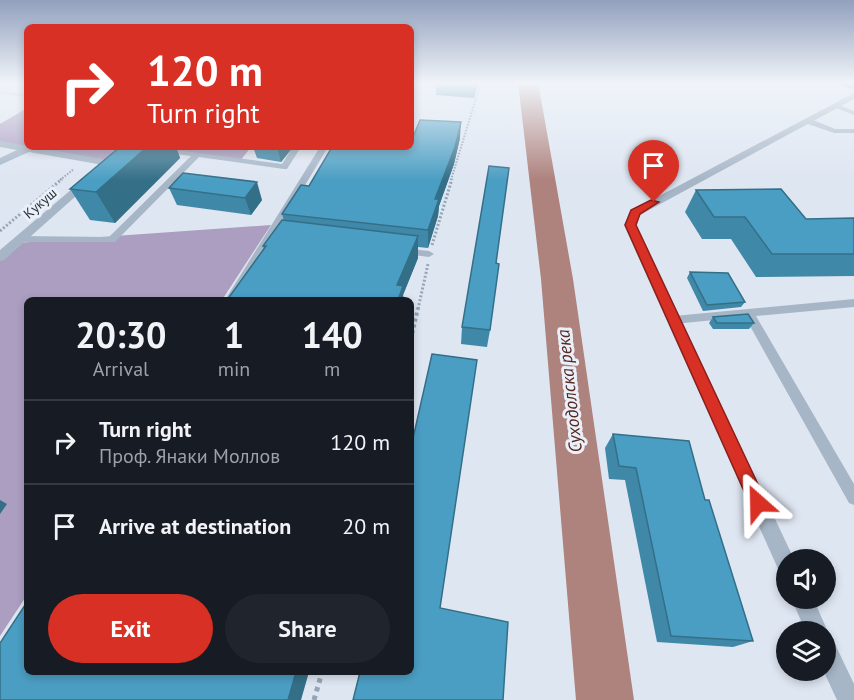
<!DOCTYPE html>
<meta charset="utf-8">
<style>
:root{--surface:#171b24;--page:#20242c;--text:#f1f3f6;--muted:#9ea1a6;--line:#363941;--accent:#d93025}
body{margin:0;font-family:"PT Sans",sans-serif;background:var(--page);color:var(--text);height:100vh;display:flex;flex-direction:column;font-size:22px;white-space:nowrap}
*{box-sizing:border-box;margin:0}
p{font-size:20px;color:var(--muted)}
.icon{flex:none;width:33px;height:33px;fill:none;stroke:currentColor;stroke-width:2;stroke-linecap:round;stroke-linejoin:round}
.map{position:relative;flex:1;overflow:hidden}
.details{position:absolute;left:24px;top:297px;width:390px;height:378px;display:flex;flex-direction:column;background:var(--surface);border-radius:9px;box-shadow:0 3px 9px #0003}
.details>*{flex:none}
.guide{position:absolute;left:24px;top:24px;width:390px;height:126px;border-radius:9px;box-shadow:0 3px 9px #0003;background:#d93025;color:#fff;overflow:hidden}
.buttons{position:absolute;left:776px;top:549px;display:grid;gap:12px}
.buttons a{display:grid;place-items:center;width:60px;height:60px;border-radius:50%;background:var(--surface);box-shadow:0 3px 9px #0003;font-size:30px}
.pin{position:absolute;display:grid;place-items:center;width:51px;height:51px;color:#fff;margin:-62px -26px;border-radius:50% 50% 50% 0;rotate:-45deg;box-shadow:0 0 6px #0007}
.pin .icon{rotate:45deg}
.me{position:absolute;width:66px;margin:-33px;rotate:335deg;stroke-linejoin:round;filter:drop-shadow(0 0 4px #0008)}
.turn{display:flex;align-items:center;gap:21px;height:126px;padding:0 24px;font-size:27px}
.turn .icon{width:78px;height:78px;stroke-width:2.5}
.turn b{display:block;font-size:42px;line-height:51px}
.eta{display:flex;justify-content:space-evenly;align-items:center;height:102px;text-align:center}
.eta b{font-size:36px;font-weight:600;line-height:42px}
.button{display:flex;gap:12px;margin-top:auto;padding:12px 24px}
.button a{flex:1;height:69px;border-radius:36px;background:var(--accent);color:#fff;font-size:24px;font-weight:600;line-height:69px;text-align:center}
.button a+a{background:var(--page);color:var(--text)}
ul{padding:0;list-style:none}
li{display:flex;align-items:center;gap:18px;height:84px;padding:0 24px;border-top:2px solid var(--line)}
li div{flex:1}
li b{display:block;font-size:22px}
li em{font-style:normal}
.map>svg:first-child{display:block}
.green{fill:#ac9ec1}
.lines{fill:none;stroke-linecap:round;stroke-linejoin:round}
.river{fill:#ae827d;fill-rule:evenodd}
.path-far3{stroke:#94a5b6;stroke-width:2;stroke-dasharray:1.5 1.5;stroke-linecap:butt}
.path-far2{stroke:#94a5b6;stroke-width:3;stroke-dasharray:2 2;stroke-linecap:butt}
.path-far1{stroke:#94a5b6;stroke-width:4;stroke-dasharray:3 3;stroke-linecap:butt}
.path{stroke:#94a5b6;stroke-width:5;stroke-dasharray:4.5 4.5;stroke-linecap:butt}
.service{fill:#a7b6c7;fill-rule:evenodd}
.minor{fill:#a7b6c7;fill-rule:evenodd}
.wall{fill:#4088a8}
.shaded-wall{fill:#346f88}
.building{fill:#4b9ec3;stroke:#346f88;stroke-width:1.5}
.route{fill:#d93025;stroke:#8d1f18;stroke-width:1.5}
.labels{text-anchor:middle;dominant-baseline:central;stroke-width:6;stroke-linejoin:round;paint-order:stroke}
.far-street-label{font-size:14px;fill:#293237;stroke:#eaf0f9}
.water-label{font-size:18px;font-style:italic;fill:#58271f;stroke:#eaf0f9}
</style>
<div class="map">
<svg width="854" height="700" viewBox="0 0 854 700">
<rect width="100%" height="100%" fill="#dee6f2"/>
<g class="green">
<polygon points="27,108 27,147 127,147 109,163 0,144 0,124"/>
<polygon points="135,147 251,147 240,161"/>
<polygon points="271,225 222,300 27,300 27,595 0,636 0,257 16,243"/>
</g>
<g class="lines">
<polygon class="river" points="518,82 538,82 573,279 634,700 576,700 541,279"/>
<g class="path-far3">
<polyline points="0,92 27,96"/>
<polyline points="0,125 27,112"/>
<polyline points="60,180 74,169"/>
<polyline points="451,180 481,82"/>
</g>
<g class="path-far2">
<polyline points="0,231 62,179"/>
<polyline points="432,245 452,179"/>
<polyline points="418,309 428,264"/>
</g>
<polyline class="path-far1" points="411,339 418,308"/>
<polyline class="path" points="314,700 322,672"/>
<g class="service">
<polygon points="836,104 854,111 854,115 834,107 834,105"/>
<polygon points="805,119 811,119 835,129 854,129 854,133 834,133 805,123"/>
<polygon points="293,147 301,147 287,169 284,169 199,157 115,242 21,242 16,239 21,236 109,237 191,156 160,152 160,148 282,164"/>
<polygon points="320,147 328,147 236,300 225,300"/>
<polygon points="403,248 429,251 434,254 429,257 399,253 398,251"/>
<polygon points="854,299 854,307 756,316 854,484 854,505 849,503 745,317 674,324 668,320 674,316"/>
</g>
<g class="minor">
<polygon points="854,93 854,99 640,215 636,225 793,557 794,560 786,560 786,574 779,571 624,225 631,211"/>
<polygon points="0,141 109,160 114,163 109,166 29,152 0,165 0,158 17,150 0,147"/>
<polygon points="85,178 94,180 4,260 0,261 0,250"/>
<polygon points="791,598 813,598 828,632 826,637 833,640 854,684 854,700 837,700 823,670 825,632 806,632"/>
</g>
</g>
<g class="wall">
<polygon points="436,82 478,82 474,98 436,95"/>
<polygon points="832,82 854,82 854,87 852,89"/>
<polygon points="460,138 454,164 439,206 438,216 428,248 418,247 418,258 403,295 404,300 227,300 264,249 263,246 284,221 282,214 309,186 408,149"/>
<polygon points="120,147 176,147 180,158 115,223 90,220 70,189"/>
<polygon points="253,147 293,147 281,162 257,158"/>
<polygon points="169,188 262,200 251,215 177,205"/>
<polygon points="696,190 806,219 854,218 854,276 756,277 731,239 702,239 685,212"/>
<polygon points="496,263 490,330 487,347 461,344 462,327"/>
<polygon points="690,272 745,302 741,307 703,311 687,278"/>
<polygon points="713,317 754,323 749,329 713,329 709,323"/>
<polygon points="613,434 705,500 753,641 733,647 657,642 625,480 609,479 605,448"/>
</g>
<g class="shaded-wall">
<polygon points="475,82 478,82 474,98"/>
<polygon points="461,122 460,138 454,164 439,206 438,216 428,248 428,230 435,199"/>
<polygon points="147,147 176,147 180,158 115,223 96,192"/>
<polygon points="277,147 293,147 281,162"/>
<polygon points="257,182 262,200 251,215 245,198"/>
<polygon points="418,236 418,258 403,295 404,300 398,300 397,285"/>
<polygon points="0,500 7,504 0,514"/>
<polygon points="296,672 309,672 301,700 288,700"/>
</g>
<g class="building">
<polygon points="420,120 461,122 455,147 435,199 439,199 428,230 282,214 301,185 309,186 332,147 374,147 408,149 409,147 411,147 411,142"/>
<polygon points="120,147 147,147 96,192 70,189"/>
<polygon points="489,166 509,168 496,263 499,264 490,330 462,327"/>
<polygon points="183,173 257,182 245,198 169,188"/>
<polygon points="781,189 806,219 854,218 854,254 772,254 745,217 714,217 696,190"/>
<polygon points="282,220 418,236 397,285 403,286 398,300 227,300 266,246 263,246"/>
<polygon points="690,272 728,273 745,302 707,305"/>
<polygon points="748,314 754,323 717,323 713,317"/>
<polygon points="432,354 477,360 440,608 508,622 503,700 353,700 360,672 411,672 411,447"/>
<polygon points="613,434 689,441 705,500 709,500 753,641 671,636 636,468 619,466"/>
<polygon points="27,602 27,672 296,672 288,700 0,700 0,643"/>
</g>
<linearGradient id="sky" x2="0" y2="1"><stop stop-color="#91a0bd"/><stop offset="0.46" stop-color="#f0f4f9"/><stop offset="1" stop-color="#f0f4f9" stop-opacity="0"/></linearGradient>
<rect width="854" height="180" fill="url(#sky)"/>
<polygon class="route" points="651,200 659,202 640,214 636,225 764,497 767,503 764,509 758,511 752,509 625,225 631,210"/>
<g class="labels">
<g class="far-street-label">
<text transform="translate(40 203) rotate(-41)">Кукуш</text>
</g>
<g class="water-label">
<text transform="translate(569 391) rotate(-96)">Суходолска река</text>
</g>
</g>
</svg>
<div class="buttons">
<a><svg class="icon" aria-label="sound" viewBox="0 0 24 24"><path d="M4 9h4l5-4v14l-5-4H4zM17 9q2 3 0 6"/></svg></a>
<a><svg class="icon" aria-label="layers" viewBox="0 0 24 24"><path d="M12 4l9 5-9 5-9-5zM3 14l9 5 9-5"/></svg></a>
</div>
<div class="pin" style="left:654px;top:202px;background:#d93025"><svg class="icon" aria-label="arrive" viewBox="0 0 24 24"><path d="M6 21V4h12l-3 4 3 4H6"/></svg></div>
<svg class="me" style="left:758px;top:503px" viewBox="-20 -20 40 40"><path d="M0-17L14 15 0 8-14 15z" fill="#d93025" stroke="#fff" stroke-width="4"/></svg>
<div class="guide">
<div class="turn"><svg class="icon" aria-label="right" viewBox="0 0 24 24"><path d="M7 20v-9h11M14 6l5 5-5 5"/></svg><div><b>120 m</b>Turn right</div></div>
</div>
<section class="details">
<div class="eta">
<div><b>20:30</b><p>Arrival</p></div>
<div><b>1</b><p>min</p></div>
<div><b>140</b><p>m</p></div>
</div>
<ul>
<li><svg class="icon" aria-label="right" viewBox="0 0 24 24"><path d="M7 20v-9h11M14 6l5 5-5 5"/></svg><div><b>Turn right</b><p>Проф. Янаки Моллов</p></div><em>120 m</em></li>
<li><svg class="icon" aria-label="arrive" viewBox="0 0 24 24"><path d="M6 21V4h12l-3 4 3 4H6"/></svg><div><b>Arrive at destination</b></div><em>20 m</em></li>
</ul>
<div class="button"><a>Exit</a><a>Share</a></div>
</section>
</div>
